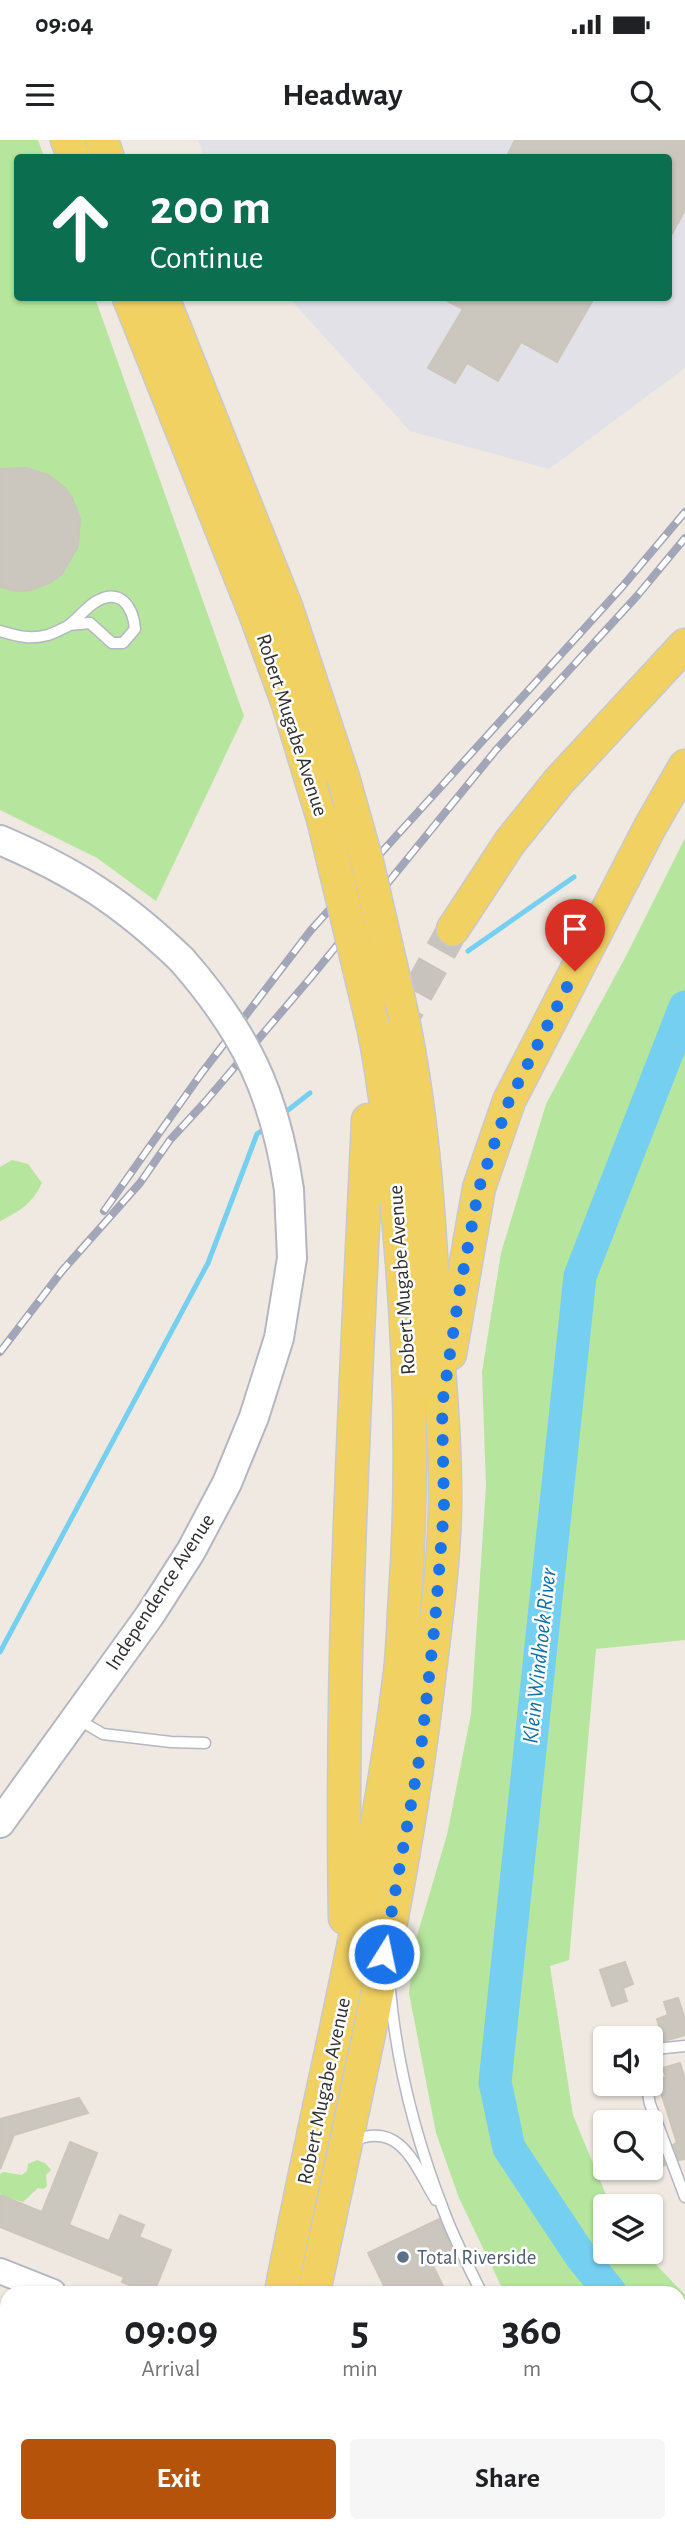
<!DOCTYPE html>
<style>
:root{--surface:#fff;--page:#f6f6f6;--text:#202124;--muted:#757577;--accent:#b45309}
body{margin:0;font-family:"Alegreya Sans",sans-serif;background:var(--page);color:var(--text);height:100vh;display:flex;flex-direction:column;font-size:26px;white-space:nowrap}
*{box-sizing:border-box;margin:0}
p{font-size:23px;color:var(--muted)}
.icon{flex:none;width:38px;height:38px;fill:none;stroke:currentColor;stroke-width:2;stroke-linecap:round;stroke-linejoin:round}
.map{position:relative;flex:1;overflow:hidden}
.side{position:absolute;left:0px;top:2146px;width:686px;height:247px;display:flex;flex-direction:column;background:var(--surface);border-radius:21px 21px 0 0;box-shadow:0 2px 5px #0004}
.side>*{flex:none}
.banner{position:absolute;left:14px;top:14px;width:658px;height:147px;border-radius:7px;box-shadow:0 2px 5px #0004;background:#0b6e4f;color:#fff;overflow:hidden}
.fabs{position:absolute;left:593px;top:1886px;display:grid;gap:14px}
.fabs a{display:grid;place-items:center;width:70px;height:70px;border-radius:7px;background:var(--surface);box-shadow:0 2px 5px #0004;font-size:35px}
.pin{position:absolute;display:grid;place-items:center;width:60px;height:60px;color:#fff;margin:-72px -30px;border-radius:50% 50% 50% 0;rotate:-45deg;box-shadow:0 0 7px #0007}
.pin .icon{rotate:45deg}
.me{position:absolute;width:77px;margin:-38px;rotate:10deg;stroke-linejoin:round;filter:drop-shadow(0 0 5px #0008)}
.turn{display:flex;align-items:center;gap:24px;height:147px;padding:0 21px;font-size:32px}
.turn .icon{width:91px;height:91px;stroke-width:2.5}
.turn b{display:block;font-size:49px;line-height:60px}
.eta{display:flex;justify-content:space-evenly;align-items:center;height:119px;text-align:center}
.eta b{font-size:42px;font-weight:600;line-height:49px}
.button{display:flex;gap:14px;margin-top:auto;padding:14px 21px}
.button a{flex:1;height:80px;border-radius:7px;background:var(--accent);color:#fff;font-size:28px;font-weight:600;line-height:80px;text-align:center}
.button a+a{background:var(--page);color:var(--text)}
.status{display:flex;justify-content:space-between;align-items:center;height:49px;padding:0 35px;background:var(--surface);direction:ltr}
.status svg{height:19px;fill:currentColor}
header{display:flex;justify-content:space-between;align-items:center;height:91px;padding:0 21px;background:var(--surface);font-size:32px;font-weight:600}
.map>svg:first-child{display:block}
.industrial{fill:#e3e1e8}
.education{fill:#f0e6d1}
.green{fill:#b6e59e}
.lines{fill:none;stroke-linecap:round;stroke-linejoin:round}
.stream{stroke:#75cff0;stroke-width:5}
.river{stroke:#75cff0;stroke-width:33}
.building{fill:#cbc7bf;stroke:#cbc5ba;stroke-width:2}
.primary-tunnel{stroke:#c8c4bd;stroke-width:32;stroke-dasharray:32 16;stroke-linecap:butt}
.service-casing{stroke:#b4b7c1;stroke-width:13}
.tertiary-casing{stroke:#b4b7c1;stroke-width:28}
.secondary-casing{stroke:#b4b7c1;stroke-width:32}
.primary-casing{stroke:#c9c9c9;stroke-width:35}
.service{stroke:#fff;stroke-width:10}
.tertiary{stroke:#fff;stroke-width:24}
.secondary{stroke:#fff;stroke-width:28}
.primary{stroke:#f2d163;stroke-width:32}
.rail-casing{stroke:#a3a6b8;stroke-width:8}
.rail{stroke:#fff;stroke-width:5;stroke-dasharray:16;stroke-linecap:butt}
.secondary-bridge-casing{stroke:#b4b7c1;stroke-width:32;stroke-linecap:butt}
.primary-bridge-casing{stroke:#c9c9c9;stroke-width:35;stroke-linecap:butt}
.secondary-bridge{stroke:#fff;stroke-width:28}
.primary-bridge{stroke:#f2d163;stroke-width:32}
.route{stroke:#1a73e8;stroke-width:12;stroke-dasharray:0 21.6}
.service-dot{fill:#5c6f8a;stroke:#fff;stroke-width:2.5}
.labels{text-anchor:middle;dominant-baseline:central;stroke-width:5;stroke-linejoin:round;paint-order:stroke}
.street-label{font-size:21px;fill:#2e2e2e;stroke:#fff}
.service-label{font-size:21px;fill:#4e5e75;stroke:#fff;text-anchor:start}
.water-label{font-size:23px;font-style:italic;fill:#0d6fa3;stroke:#fff}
</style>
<div class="status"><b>09:04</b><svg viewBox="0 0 49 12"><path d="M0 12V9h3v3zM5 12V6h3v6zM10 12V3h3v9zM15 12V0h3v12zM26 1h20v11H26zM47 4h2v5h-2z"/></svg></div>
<header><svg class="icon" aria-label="menu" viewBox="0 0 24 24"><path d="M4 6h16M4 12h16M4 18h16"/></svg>Headway<svg class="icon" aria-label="search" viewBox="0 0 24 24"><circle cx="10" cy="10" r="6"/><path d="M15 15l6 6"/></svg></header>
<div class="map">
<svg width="685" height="2391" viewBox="0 0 685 2391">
<rect width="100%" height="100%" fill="#efe9e1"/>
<polygon class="industrial" points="198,0 685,0 685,228 549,329 410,291 289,158 668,158 668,18 200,18 203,13"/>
<g class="education">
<polygon points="0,2160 7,2163 7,2385 199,2385 197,2391 0,2391"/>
<polygon points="280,2385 676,2385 680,2391 278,2391"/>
</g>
<g class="green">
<polygon points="0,0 38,0 44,17 18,18 18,158 95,158 244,576 156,761 97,718 0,670"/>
<polygon points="685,698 685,1500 596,1509 569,1820 550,1826 573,1975 611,2067 606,2067 606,2112 644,2112 685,2155 685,2213 679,2214 679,2152 504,2152 459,2058 436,1993 409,1853 414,1806 447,1695 471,1574 486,1346 482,1232 501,1113 546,964 626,816"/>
<path d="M 12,1020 L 28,1024 L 42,1043 C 32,1064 20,1071 0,1081 L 0,1027 Z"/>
<polygon points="37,2020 45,2023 51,2030 46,2035 47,2046 44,2049 38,2048 23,2062 4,2057 0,2053 0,2034 3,2032 22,2035 27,2031 28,2024"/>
<polygon points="685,2250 685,2391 680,2391 676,2385 679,2385 679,2252"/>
</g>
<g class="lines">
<g class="stream">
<polyline points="468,811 574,737"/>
<polyline points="283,974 310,953"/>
<polyline points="0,1512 208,1123 257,994 267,987"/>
</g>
<g class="river">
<polyline points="610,2152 580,2115 509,2008 495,1942 580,1136 685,867"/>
<polyline points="679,2241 685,2249"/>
</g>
</g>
<g class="building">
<polygon points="515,0 685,0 685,70 668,101 668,18 506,18"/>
<polygon points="442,158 594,158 557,222 521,202 498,241 467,223 455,243 428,228 463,169"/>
<polygon points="26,328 48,335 65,348 72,358 80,379 78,406 62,434 51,442 31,450 17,451 0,447 0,329"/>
<polygon points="625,1822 633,1844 623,1848 627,1861 612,1866 600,1830"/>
<polygon points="678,1858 685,1879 685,1895 664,1901 657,1879 668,1875 664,1862"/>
<polygon points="680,1923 685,1939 685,2019 679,2020 673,2005 677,2003 657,1940 666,1937 663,1928"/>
<polygon points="79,1958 88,1973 14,1995 0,2029 0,1979"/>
<polygon points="70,2002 97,2013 69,2085 109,2101 120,2075 144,2085 139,2097 171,2110 154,2152 146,2152 122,2142 124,2137 0,2087 0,2055 42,2072"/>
<polygon points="659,2009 665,2025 651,2030 651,2011"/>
<polygon points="439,2079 452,2109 430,2120 446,2152 387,2152 368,2113"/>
</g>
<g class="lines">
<polyline class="primary-tunnel" points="394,895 453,789"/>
<g class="service-casing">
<g id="service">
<path d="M 0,491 C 17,496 30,500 48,495 C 54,493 62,489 68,486 C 78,479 86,467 97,461 C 120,448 133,466 135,489 L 123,503 L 112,503 L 90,483 L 69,485"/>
<polyline points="79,1580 103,1594 171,1602 205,1603"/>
<path d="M 390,1850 C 397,1927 417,2003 445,2074 C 455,2101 469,2127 481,2152"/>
<polyline points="651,1914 655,1909 685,1906"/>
<polyline points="646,1944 650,1964 685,2057"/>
<path d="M 353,2001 C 401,1980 415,2026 436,2060"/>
<polyline points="612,2385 615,2391"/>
</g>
</g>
<g class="tertiary-casing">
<g id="tertiary">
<polyline points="0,2131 53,2152"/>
<polyline points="679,2230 685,2228"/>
</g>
</g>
<g class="secondary-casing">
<g id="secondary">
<path d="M 0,700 C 75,732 123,763 182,820"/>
<polyline points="0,1683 150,1475 191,1411 227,1343 254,1277 279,1198 292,1118 289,1050"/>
</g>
</g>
<g class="primary-casing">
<g id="primary">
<polyline points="67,0 74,18"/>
<polyline points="102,0 108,18"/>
<polyline points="129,158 256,476 288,564 323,679"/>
<polyline points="163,158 287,469 343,637"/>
<polyline points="453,789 510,702 559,641 685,505"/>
<polyline points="450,1214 479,1048 509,961 650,687 685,626"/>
<path d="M 345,1778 C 340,1511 356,1245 368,980"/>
<path d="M 281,2152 C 320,1948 373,1746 399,1540 C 403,1512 403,1484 405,1456 C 414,1329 410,1204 398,1077 C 392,1013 386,949 373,886"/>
<path d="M 314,2152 C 357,1949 405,1745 429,1538 C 436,1481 444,1424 445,1367 C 446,1295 438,1223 433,1150 C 428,1052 420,952 398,856"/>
<polyline points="225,2391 227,2385"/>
<polyline points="256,2391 258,2385"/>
</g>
</g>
<use href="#service" class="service"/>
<use href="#tertiary" class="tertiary"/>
<use href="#secondary" class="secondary"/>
<use href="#primary" class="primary"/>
<g class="rail-casing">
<g id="rail">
<polyline points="104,1071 201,934 311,790 622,447 685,372"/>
<polyline points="0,1212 62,1131 140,1043 170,1000 205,962 312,836 496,610 637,456 685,398"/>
</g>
</g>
<use href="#rail" class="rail"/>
<g class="secondary-bridge-casing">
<path id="secondary-bridge" d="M 182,820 C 246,893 275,954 289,1050"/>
</g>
<g class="primary-bridge-casing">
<g id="primary-bridge">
<polyline points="343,637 367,722 398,856"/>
<polyline points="323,679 373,886"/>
</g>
</g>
<use href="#secondary-bridge" class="secondary-bridge"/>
<use href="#primary-bridge" class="primary-bridge"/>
</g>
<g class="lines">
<polyline class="route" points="384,1814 421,1609 435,1482 444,1368 442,1266 460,1148 479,1048 509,961 575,831"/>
</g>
<circle class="service-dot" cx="403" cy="2117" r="7"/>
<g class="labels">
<g class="street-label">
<text transform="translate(292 585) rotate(72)">Robert Mugabe Avenue</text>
<text transform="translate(402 1140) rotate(-94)">Robert Mugabe Avenue</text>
<text transform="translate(160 1452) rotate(-57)">Independence Avenue</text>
<text transform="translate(324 1951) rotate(-78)">Robert Mugabe Avenue</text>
</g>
<g class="service-label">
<text x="417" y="2117">Total Riverside</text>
</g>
<g class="water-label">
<text transform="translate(540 1516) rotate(-84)">Klein Windhoek River</text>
</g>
</g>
</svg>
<div class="fabs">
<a><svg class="icon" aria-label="sound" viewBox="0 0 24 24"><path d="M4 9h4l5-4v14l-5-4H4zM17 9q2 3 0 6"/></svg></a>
<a><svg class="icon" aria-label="search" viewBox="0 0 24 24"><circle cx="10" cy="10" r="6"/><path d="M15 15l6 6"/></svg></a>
<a><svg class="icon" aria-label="layers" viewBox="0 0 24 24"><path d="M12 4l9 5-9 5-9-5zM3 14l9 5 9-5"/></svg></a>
</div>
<div class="pin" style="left:575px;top:831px;background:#d93025"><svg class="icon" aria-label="arrive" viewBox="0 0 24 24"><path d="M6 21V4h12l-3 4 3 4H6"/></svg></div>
<svg class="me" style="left:384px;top:1814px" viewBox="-20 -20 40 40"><circle r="17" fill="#1a73e8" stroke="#fff" stroke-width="3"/><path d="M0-11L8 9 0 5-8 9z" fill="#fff"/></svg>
<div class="banner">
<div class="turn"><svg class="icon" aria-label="ahead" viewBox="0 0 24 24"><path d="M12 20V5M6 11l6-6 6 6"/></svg><div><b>200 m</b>Continue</div></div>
</div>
<section class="side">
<div class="eta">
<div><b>09:09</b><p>Arrival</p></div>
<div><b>5</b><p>min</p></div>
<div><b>360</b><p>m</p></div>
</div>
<div class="button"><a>Exit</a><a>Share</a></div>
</section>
</div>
